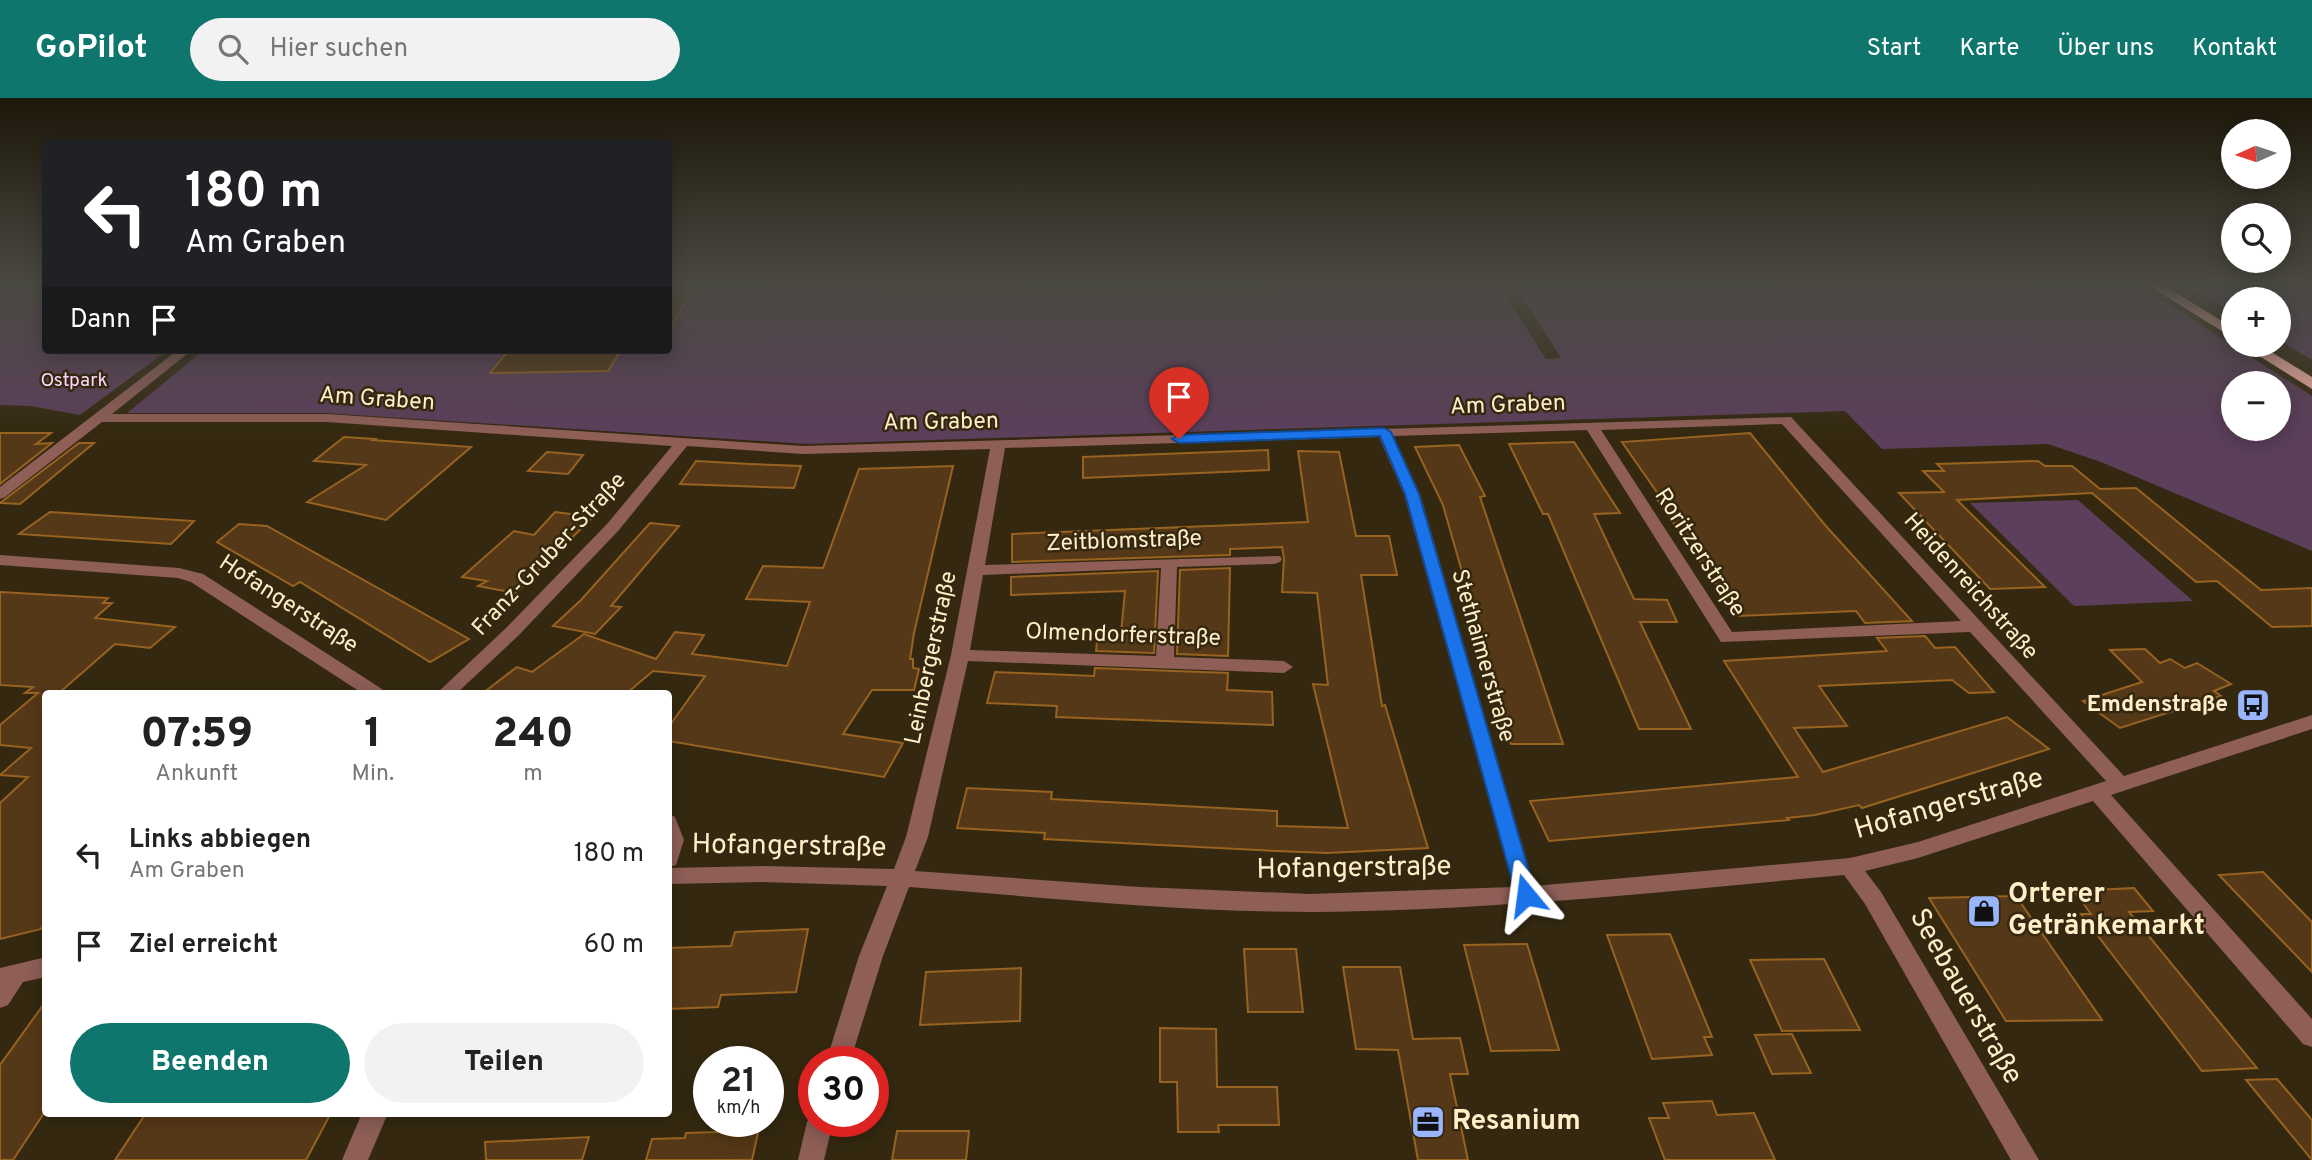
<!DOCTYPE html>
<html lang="de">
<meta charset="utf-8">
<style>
:root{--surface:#fff;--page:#f2f2f2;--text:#222;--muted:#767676;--accent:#0f766e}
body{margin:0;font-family:Overpass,sans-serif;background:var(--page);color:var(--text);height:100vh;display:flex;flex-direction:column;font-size:26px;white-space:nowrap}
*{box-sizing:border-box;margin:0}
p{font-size:23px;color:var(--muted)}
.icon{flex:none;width:38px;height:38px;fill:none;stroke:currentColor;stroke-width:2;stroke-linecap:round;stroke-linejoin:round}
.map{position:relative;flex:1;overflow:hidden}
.side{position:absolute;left:42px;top:592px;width:630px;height:427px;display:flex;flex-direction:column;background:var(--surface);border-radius:7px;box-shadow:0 4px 18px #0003}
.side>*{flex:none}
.guide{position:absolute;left:42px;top:42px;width:630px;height:214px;border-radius:7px;box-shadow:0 4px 18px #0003;background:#202124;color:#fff;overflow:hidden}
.needle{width:46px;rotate:267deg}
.fabs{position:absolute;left:2221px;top:21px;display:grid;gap:14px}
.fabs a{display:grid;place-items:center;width:70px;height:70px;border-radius:50%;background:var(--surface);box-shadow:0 4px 18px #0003;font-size:35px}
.speed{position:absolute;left:693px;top:948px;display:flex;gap:14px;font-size:35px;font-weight:700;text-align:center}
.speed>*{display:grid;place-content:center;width:91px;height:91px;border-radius:50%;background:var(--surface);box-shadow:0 4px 18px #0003;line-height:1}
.speed small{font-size:18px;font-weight:400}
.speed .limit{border:10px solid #d22;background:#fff;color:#111}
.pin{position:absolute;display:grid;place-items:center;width:60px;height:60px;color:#fff;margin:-72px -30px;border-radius:50% 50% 50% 0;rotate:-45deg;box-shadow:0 0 7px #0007}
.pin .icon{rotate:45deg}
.me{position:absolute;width:77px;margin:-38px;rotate:344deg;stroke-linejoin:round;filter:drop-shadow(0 0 5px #0008)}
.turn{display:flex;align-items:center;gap:24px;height:147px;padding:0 28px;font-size:32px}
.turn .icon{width:91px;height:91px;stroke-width:2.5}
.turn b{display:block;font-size:49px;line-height:60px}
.then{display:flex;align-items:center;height:66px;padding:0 28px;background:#0003;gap:14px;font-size:26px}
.eta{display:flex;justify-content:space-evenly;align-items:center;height:119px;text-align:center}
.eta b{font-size:42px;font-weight:800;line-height:49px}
.action{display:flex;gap:14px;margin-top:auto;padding:14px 28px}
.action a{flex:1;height:80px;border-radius:42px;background:var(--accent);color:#fff;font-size:28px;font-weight:800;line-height:80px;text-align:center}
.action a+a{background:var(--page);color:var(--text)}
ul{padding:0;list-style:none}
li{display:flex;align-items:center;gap:21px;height:91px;padding:0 28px}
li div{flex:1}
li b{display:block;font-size:26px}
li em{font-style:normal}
header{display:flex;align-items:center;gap:42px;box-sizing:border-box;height:98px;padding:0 35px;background:var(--accent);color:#fff}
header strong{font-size:33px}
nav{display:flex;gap:38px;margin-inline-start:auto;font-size:24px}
.search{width:490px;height:63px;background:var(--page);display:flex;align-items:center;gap:18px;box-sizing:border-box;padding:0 24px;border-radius:38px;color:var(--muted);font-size:26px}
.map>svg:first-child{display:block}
.built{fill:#43371a}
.green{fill:#5b3f5b;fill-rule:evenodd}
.building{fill:#553817;stroke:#986220;stroke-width:2}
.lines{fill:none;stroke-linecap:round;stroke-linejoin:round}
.minor{fill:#8e5e57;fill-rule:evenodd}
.highway{fill:#fab2a8;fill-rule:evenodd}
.route{fill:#1a73e8;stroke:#114b97;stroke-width:2}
.labels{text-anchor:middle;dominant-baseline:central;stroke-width:5;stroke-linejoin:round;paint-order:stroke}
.far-park-label{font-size:19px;fill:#fed5fc;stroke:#342910}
.street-label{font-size:23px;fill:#ffeec8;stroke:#342910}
.poi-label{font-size:23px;font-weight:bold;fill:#ffeec8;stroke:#342910;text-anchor:end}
.near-street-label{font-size:28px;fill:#ffeec8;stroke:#342910}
.near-poi-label{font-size:28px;font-weight:bold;fill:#ffeec8;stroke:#342910;text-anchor:start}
</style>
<header>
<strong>GoPilot</strong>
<div class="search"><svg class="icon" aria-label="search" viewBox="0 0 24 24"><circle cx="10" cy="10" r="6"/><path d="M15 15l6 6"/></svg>Hier suchen</div>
<nav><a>Start</a><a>Karte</a><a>Über uns</a><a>Kontakt</a></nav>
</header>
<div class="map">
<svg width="2312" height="1062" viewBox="0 0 2312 1062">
<rect width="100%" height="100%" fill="#342910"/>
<polygon class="built" points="874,186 1465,186 895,200 873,189"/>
<g class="green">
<polygon points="0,186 45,186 46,252 168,252 80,317 30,308 0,307"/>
<path d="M 669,186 L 874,186 L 873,189 L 896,200 L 1498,186 L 1546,261 L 1561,260 L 1514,186 L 2137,186 L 2312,298 L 2312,453 L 2101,364 L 2048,346 L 1882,351 L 1845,313 L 808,346 L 324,315 L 127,315 L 204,252 L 668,252 ZM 2233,285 L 2278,285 L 2278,331 L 2233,331 Z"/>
<polygon points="2185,186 2312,186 2312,262 2279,242 2278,201 2233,201 2233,215"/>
<polygon points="2078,402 2193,503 2074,508 1970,405"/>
</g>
<g class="building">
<polygon points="668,186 696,186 668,234"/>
<polygon points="509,252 621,252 608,273 490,275"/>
<polygon points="0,335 51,335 36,346 52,345 0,386"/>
<polygon points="1750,335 1825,427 1912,523 1865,525 1856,513 1738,518 1658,403 1663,403 1622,344"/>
<polygon points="344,339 375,341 373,342 471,349 386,422 307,404 366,367 314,363"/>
<polygon points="1574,344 1620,415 1594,416 1634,501 1667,502 1677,524 1640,524 1691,631 1639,631 1548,416 1543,416 1509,346"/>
<polygon points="79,345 94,345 20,406 0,405"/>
<polygon points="1459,347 1485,398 1480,399 1563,646 1511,646 1443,407 1415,349"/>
<polygon points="1268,352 1269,372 1083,380 1083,359"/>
<polygon points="1298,353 1339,354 1356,438 1389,438 1397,477 1361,477 1382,608 1385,607 1428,750 1327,755 1277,753 1044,741 1045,735 957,730 967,690 1052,694 1051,701 1277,713 1277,728 1348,730 1313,586 1328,587 1317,495 1282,494 1284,460 1282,449 1230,451 1230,457 1012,464 1012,436 1308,424"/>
<polygon points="547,354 560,355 583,357 568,376 528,373"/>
<polygon points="696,363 750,366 801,368 794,390 680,386"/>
<polygon points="2038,363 2045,368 2072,368 2100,391 2136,390 2261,492 2312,490 2312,528 2272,529 2217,483 2196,484 2092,395 1957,402 2045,489 1990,491 1899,395 1944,394 1923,373 1944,373 1937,366"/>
<polygon points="953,368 914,535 910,561 913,561 913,570 919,571 914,592 872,592 843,636 903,645 884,679 668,643 668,630 705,578 653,573 627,595 483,595 517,569 532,574 584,536 656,561 675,534 704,537 692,556 787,568 810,504 746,501 763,468 823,470 859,371"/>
<polygon points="50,414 112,418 194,423 171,446 19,436"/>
<polygon points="555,414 593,419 516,495 478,488 487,483 462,479 514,433 534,437"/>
<polygon points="650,425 679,428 611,508 621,509 595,536 553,528 581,502"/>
<polygon points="239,426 267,428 469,541 430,564 300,484 293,488 217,444"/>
<polygon points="1230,470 1228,558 1177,556 1180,472"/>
<polygon points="1158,473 1154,555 1096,553 1098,535 1121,535 1125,493 1011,497 1011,479"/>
<polygon points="0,494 108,500 103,505 112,505 95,520 175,529 150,550 115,546 59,595 46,595 46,821 41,831 0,841 0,705 28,679 0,677 31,650 0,647 0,627 38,595 25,595 33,589 0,587"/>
<polygon points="1925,538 1935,550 1955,549 1994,594 1969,595 1952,582 1819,588 1847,628 1794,630 1823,674 2007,619 2049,651 1862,710 1859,707 1815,717 1787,720 1789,722 1549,743 1530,703 1798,679 1724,563 1887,553 1877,540"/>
<polygon points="2145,551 2160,565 2170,561 2185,570 2197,565 2231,586 2214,593 2221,598 2120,630 2083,603 2142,584 2110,552"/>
<polygon points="1095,570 1228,575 1227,592 1272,594 1273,627 1056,619 1057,608 987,605 995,574 1094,578"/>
<polygon points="2263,774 2312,824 2312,874 2219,777"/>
<polygon points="2134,790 2153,813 2129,814 2257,970 2202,973 2081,816 2091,816 2074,793"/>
<polygon points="2016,798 2102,922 2006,923 1929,800"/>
<polygon points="808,831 796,894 721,897 718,909 668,911 668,850 731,848 735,834"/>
<polygon points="1670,836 1712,939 1704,939 1712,957 1652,961 1607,837"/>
<polygon points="1527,846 1559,952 1491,953 1464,847"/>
<polygon points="1244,851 1296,851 1303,914 1248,914"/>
<polygon points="1824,861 1860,932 1782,933 1750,862"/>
<polygon points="1343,869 1400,869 1413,941 1460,940 1468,976 1450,976 1468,1062 1418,1062 1398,952 1356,951"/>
<polygon points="1021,870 1020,923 920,927 926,874"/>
<polygon points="46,903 46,1012 13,1062 0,1062 0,967"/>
<polygon points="1160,930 1216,931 1217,989 1277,989 1279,1027 1218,1027 1219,1034 1178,1034 1177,984 1160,984"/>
<polygon points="1792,936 1811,975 1772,976 1755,937"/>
<polygon points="2277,981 2312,1022 2312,1062 2246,982"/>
<polygon points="1712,1003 1717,1017 1754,1015 1775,1062 1665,1062 1649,1020 1669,1020 1663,1005"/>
<polygon points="146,1015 331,1015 306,1062 115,1062"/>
<polygon points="760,1026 752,1062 646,1062 652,1041 685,1040 686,1035 717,1034 719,1028"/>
<polygon points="897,1033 969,1033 966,1062 892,1062"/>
<polygon points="589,1039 582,1062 486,1062 485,1044"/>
</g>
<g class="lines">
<g class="minor">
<path d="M 178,252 L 192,252 L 112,316 L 327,316 L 803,348 L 1791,319 L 2124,678 L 2312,617 L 2312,631 L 2111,697 L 2312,921 L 2312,949 L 2303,946 L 2093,703 L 1918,760 L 1865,773 L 1881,794 L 2039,1062 L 2011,1062 L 1865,806 L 1844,777 C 1667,793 1489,813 1311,814 C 1177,814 1042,799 909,789 L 883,858 L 850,964 L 826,964 L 859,858 L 887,788 L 762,784 L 668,786 L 668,770 L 762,768 L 894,771 L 906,739 L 951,557 L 990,351 L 803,356 L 687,348 L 619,432 L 518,538 L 457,595 L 437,595 L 506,530 L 607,426 L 672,348 L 327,324 L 102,324 L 5,399 L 0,401 L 0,389 ZM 1782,326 L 1961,523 L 1732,534 L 1601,332 ZM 1587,332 L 1721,544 L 1970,534 L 2106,683 L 1918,744 L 1850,760 L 1534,788 L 1420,396 L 1393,338 ZM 1379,339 L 1404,396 L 1513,789 L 1310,796 L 1140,789 L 915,773 L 928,739 L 968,563 L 1284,575 L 1293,569 L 1284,563 L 1174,559 L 1177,469 L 1274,466 L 1280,464 L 1282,461 L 1280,458 L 985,467 L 1005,350 ZM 1161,470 L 1156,558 L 970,552 L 983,477 Z"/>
<polygon points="0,457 179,470 203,476 382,591 384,595 362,595 191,484 178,480 0,467"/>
<polygon points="668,716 675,719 684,742 676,767 668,769"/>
<polygon points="46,859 46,879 23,884 8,907 0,910 0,870"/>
<polygon points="814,1014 814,1024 833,1024 824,1062 798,1062 807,1024"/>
<polygon points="362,1015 388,1015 368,1062 342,1062"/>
</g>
<g class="highway">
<polygon points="2146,186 2162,186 2233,230 2233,240"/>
<polygon points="2242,247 2260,247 2312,279 2312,291"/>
</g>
</g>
<linearGradient id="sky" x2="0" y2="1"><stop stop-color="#1d1709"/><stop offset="0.56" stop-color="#4a4942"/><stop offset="1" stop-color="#4a4942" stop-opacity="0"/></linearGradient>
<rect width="2312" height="335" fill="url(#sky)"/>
<polygon class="route" points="1384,330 1391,334 1419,396 1536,797 1533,803 1526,805 1519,803 1516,797 1405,396 1380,338 1179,345 1172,341 1179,337"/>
<defs>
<g id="bus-square" transform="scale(1.75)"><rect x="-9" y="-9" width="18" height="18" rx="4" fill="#99b5fd" stroke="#342910"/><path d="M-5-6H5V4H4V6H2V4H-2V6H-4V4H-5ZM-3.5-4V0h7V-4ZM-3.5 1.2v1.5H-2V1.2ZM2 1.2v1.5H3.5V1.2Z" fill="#111"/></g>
<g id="shop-square" transform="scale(1.75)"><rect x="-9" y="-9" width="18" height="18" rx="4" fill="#99b5fd" stroke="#342910"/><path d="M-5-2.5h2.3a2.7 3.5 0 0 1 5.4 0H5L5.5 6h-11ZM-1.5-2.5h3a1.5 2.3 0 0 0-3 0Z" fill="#111"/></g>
<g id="office-square" transform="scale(1.75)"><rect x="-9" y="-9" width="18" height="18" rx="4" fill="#99b5fd" stroke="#342910"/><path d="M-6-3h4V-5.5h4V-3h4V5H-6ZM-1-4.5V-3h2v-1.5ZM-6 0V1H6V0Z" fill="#111"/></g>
</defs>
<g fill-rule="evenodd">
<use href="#bus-square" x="2253" y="607"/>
<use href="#shop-square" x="1984" y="813"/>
<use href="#office-square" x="1428" y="1024"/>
</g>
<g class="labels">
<g class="far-park-label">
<text x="74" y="283">Ostpark</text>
</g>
<g class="street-label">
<text transform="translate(377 302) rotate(4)">Am Graben</text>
<text transform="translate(1508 308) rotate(-2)">Am Graben</text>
<text transform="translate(941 325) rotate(-1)">Am Graben</text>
<text transform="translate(1124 444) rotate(-2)">Zeitblomstraße</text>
<text transform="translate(1699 455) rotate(57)">Roritzerstraße</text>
<text transform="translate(550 457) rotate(-47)">Franz-Gruber-Straße</text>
<text transform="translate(1970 489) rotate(48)">Heidenreichstraße</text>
<text transform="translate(288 507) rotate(33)">Hofangerstraße</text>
<text transform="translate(1123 538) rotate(2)">Olmendorferstraße</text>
<text transform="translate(1482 558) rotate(74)">Stethaimerstraße</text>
<text transform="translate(932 560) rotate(-78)">Leinbergerstraße</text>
</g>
<g class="poi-label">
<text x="2228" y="607">Emdenstraße</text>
</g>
<g class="near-street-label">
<text transform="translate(1949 707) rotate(-16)">Hofangerstraße</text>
<text transform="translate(789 749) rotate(1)">Hofangerstraße</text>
<text transform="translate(1354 771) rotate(-1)">Hofangerstraße</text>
<text transform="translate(1965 899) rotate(60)">Seebauerstraße</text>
</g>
<g class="near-poi-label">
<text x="2008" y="797">Orterer<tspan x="2008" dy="32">Getränkemarkt</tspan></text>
<text x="1452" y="1024">Resanium</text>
</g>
</g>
</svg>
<div class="fabs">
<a><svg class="needle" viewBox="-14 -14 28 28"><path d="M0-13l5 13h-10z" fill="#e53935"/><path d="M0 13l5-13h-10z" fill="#767676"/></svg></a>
<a><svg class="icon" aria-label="search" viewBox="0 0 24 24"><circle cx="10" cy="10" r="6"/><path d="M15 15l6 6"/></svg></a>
<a>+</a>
<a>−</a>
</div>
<div class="speed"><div>21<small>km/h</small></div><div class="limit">30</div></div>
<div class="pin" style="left:1179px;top:341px;background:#d93025"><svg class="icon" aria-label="arrive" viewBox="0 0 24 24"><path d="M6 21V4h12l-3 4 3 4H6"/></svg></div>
<svg class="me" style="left:1526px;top:797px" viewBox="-20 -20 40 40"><path d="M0-17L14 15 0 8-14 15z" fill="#1a73e8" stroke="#fff" stroke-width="4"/></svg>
<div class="guide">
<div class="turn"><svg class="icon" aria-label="left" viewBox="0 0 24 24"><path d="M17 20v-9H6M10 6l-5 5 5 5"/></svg><div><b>180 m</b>Am Graben</div></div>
<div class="then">Dann<svg class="icon" aria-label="arrive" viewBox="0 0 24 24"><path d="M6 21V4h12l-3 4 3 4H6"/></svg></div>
</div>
<section class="side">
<div class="eta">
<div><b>07:59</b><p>Ankunft</p></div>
<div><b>1</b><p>Min.</p></div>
<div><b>240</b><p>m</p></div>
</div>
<ul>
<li><svg class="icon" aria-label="left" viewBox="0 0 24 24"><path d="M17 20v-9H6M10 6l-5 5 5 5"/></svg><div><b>Links abbiegen</b><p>Am Graben</p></div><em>180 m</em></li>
<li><svg class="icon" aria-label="arrive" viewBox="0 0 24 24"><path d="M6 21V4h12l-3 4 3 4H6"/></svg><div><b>Ziel erreicht</b></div><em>60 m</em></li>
</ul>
<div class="action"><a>Beenden</a><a>Teilen</a></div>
</section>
</div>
